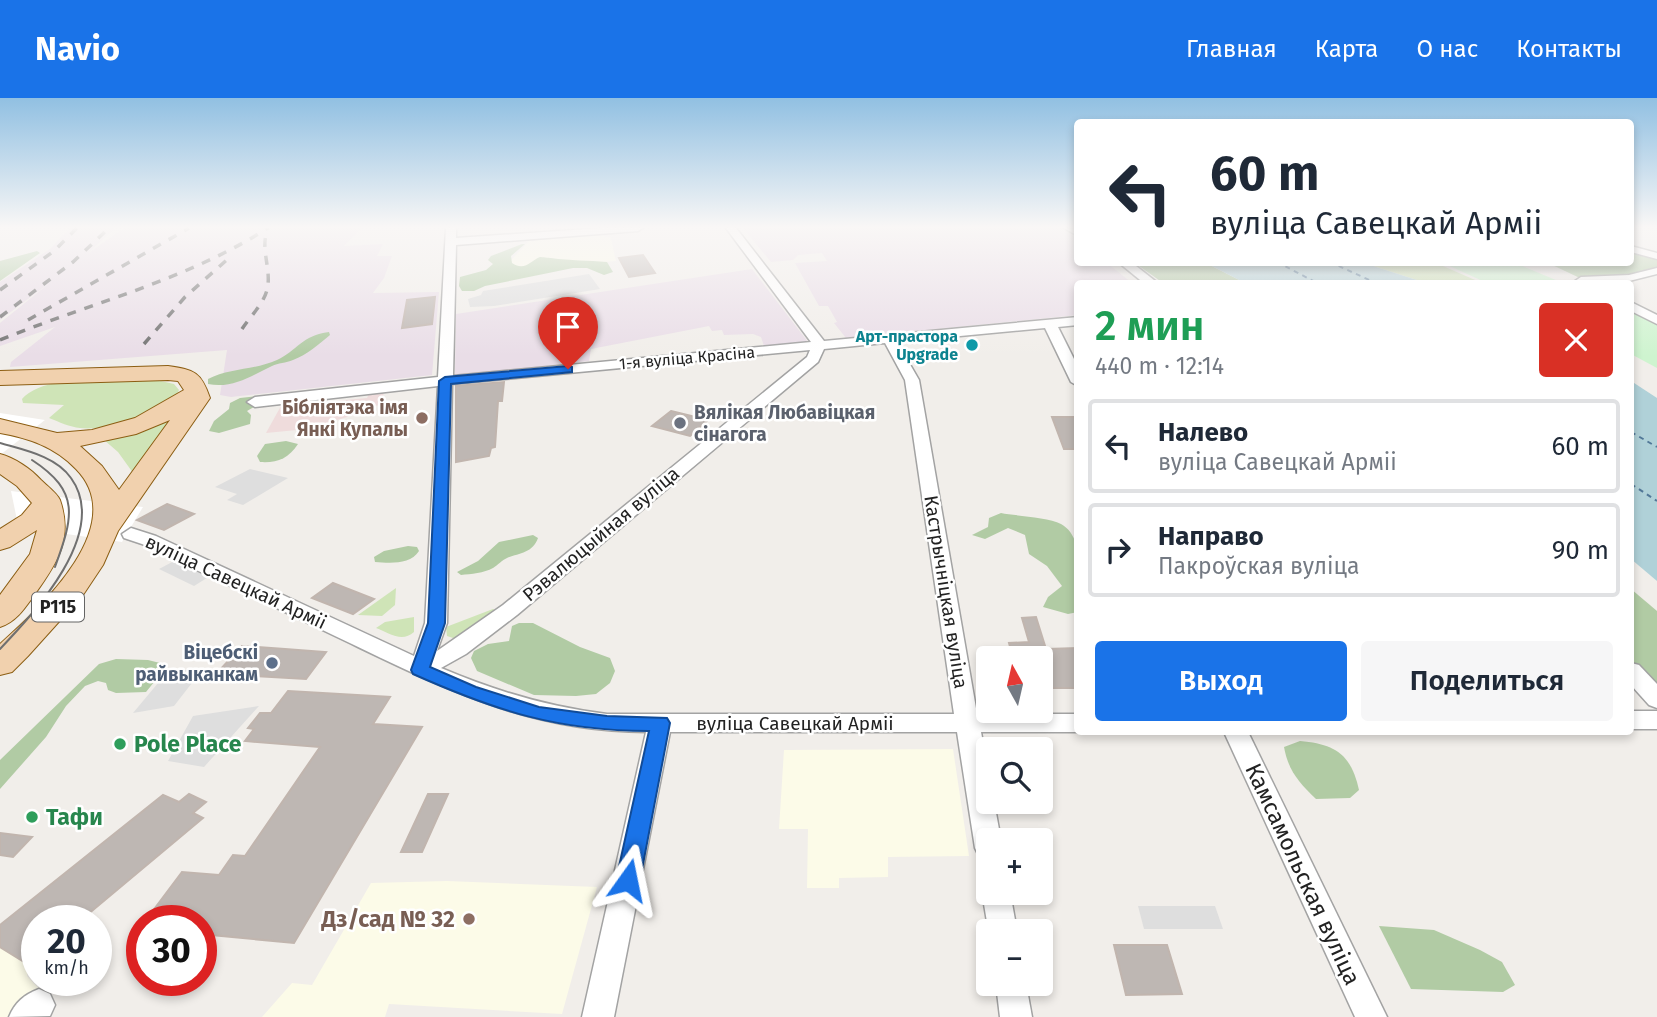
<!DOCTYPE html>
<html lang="ru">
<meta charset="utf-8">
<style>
:root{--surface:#fff;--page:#f6f6f7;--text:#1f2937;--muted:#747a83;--line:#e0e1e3;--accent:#1a73e8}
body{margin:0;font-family:"Fira Sans",sans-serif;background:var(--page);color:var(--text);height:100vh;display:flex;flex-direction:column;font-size:26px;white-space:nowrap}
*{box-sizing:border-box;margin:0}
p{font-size:23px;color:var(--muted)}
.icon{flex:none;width:38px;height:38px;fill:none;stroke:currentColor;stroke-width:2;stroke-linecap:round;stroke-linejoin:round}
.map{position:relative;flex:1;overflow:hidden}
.sheet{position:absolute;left:1074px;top:182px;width:560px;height:455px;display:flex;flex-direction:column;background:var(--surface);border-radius:7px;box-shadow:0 4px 10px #0003}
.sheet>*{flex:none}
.hud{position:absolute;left:1074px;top:21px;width:560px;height:147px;border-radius:7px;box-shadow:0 4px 10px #0003;background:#fff;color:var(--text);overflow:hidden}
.needle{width:46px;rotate:352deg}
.fabs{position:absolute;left:976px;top:548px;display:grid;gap:14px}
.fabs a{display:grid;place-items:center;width:77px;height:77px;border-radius:7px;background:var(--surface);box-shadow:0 4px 10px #0003;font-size:35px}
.speed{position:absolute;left:21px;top:807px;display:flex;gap:14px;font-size:35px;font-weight:700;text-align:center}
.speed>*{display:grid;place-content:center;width:91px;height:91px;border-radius:50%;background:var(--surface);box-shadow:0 4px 10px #0003;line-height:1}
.speed small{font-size:18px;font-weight:400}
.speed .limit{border:10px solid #d22;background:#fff;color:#111}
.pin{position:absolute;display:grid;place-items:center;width:60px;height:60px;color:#fff;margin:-72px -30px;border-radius:50% 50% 50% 0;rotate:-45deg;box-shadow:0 0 7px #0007}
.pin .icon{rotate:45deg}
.me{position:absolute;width:77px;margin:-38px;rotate:12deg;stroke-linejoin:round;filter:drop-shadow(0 0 5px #0008)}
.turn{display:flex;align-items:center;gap:24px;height:147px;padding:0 21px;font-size:32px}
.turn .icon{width:91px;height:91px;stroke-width:2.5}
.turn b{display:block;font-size:49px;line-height:60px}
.round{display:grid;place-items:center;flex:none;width:74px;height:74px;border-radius:7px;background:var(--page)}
.headline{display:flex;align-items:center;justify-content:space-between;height:119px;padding:0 21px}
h1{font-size:42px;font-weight:600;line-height:52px;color:#1e9e55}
.button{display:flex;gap:14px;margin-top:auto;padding:14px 21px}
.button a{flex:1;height:80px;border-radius:7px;background:var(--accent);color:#fff;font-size:28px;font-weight:600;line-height:80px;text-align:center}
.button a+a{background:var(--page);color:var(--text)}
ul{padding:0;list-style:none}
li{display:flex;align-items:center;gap:21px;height:94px;margin:0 14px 10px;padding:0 7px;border:4px solid var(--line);border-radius:7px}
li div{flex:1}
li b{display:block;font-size:26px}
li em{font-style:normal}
header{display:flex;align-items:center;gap:42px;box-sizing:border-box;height:98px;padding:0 35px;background:var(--accent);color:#fff}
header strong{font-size:33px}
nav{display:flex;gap:38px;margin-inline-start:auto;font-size:24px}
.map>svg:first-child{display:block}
.commercial{fill:#efdcdc}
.industrial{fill:#e9dde7}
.education{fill:#fcfbe8}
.grass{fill:#cfe4b7}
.forest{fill:#b1cba4}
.park{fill:#cef4cf}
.parking{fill:#dedede}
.water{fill:#b0d1d8}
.pier{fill:#fff}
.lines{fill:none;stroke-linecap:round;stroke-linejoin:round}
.ferry{stroke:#527898;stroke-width:2;stroke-dasharray:5 4.5;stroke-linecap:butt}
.building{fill:#beb7b3;stroke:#c1b5ae;stroke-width:2}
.street-casing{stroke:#a3a3a3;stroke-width:3}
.primary-casing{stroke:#8c5e13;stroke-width:2}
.street{fill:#fff;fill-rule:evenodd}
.primary{fill:#f1d1ae;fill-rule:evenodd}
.tram{stroke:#707070;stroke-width:2}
.rail{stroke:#707070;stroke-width:3.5;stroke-dasharray:9 9;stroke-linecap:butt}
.route{fill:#1a73e8;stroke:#114b97;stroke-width:2}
.culture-dot{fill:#0f9aa8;stroke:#fff;stroke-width:2.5}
.education-dot{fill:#8d6e63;stroke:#fff;stroke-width:2.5}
.worship-dot{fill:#6b7280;stroke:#fff;stroke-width:2.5}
.service-dot{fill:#5c6f8a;stroke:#fff;stroke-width:2.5}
.leisure-dot{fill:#2e9e5b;stroke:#fff;stroke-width:2.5}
.labels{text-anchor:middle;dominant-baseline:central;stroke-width:5;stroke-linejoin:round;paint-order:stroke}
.far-culture-label{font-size:16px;font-weight:bold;fill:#0d838f;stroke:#fff;text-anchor:end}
.far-street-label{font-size:16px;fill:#222;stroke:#fff}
.shield{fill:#fff;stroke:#646464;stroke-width:2}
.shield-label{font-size:18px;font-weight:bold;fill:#222}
.education-label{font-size:19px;font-weight:bold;fill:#785e54;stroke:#fff;text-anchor:end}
.worship-label{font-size:19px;font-weight:bold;fill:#5b616d;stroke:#fff;text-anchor:start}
.street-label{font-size:19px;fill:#222;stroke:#fff}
.service-label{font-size:19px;font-weight:bold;fill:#4e5e75;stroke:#fff;text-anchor:end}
.near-leisure-label{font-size:23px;font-weight:bold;fill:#27864d;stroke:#fff;text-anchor:start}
.near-street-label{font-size:23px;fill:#222;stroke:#fff}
.near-education-label{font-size:23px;font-weight:bold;fill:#785e54;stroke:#fff;text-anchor:end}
</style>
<header>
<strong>Navio</strong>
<nav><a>Главная</a><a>Карта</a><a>О нас</a><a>Контакты</a></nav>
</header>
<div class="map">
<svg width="1657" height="919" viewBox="0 0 1657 919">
<rect width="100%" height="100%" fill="#f1eeea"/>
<polygon class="commercial" points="384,294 381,307 359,310 357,316 307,331 266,335 281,308 367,300 369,296"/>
<g class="industrial">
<polygon points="70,130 115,130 87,156 124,130 362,130 344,148 383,146 377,158 392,158 384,180 373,195 439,194 432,277 231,299 220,297 227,252 10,269 11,264 55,229 0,248 0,225 52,183 0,222 0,184 50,151"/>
<polygon points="743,130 1060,130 1078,141 1078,164 1107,165 1132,185 1078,186 1078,217 846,240 834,225 837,224 828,208 819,208 795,165 827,163 822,155 798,157 793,162 771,164"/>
<polygon points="752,171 808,244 764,248 761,239 753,236 724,237 722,232 712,233 709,228 591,251 589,263 455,278 456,216"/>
</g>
<g class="education">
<polygon points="601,137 611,140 616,163 502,172 529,143"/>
<polygon points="953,651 969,758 888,759 888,779 839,780 839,790 807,790 808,731 779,731 784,652"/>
<polygon points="447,783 597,789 562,916 389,906 385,919 262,919 292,885 312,887 371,785"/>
<polygon points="0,849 29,867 27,878 41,893 10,919 0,919"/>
</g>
<g class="grass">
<polygon points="1364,165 1436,165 1482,185 1426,185"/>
<path d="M 152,281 L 174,286 L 179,292 C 171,318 105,333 80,330 C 70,329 59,324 49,320 L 64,307 L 23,305 L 22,301 C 45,275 118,282 152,281 Z"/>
<polygon points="183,310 136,379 118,354 103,341"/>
<polygon points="396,490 395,507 382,518 358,517"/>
<polygon points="493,511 497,513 456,541 447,538 446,529"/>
<path d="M 414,519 L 414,534 C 402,545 389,535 376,530 L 385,524 Z"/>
</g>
<g class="forest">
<path d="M 522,146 L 525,146 L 511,158 L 512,165 C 525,174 531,162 540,159 C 542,159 549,160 551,160 C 571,163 588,162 607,164 L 613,174 L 604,177 L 587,170 L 573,170 L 485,188 L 474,193 L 462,193 L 459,188 L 460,179 L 486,172 L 493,166 L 488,162 L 491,158 Z"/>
<polygon points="37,153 40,155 0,183 0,163"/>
<polygon points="1631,153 1657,159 1657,171 1623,180 1582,181 1548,165 1631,164"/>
<polygon points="1135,165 1206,165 1245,185 1163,185"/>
<path d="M 329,234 L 330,237 C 319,246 307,257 293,262 C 286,265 278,265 272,268 C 251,278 232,291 208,286 L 208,281 C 229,270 255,272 277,262 C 297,253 302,237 329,234 Z"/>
<polygon points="331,290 347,290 266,302 247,313 251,317 250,326 219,335 209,333 214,323 229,311 230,305 240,300"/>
<path d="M 286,343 L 298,346 C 288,361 277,365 260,364 L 257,358 L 265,346 Z"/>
<path d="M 1001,415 C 1016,418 1048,419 1061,426 C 1087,440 1078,489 1078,514 L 1068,516 L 1043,509 L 1048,499 L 1062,488 L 1047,468 L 1029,456 L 1025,437 L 1008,430 L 985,441 L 972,437 L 988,429 L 989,420 Z"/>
<path d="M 533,437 L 538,440 C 533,455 519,455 507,460 C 502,462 498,467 493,470 C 484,475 471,476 461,477 L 457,474 L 478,463 L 499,444 Z"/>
<path d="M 408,448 L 417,449 L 419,453 C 410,467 390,465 375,464 L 374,459 L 384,453 Z"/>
<polygon points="1631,491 1657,513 1657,592 1631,565"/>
<polygon points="519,525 533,525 580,549 610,560 615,573 610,585 596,596 576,598 534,597 477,573 471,560 474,553 488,546 509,543 512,528"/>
<polygon points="116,561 148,562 164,566 163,573 146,594 116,595 108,592 106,585 98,583 85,588 66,608 46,639 0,691 0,662 99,566"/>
<path d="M 1300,643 C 1335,646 1351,656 1359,692 L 1350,700 L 1316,701 C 1299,685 1288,672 1284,649 Z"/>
<polygon points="1379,828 1434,832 1480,852 1502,864 1515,887 1503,894 1411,891"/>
</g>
<g class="park">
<polygon points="1443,165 1515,165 1563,185 1487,185"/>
<polygon points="1631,210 1657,224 1657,270 1631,256"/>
</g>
<g class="parking">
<polygon points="589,176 600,191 494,208 470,209 468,201 481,197 483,193"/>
<polygon points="250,371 288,380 243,407 227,402 237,396 215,389"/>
<polygon points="176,462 210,478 194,488 159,471"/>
<polygon points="169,572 202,572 174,608 133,615"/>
<polygon points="259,608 204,669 168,663 193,618"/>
<polygon points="1138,808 1215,808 1223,831 1144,831"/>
</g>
<g class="water">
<polygon points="1206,165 1364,165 1426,185 1245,185"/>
<polygon points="1631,283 1657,300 1657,483 1631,461"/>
</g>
<g class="pier">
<polygon points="0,315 45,322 0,357"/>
<polygon points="11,393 123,407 143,409 122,444 11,428 17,422"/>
</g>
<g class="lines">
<g class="ferry">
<polyline points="1277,164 1319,186"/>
<polyline points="1330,164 1378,186"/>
<polyline points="1631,334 1657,349"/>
<polyline points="1631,386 1657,403"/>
</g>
</g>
<g class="building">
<polygon points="643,157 655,175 629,179 619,160"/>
<polygon points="435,199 432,226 402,230 407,202"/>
<polygon points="504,284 502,303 498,303 495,349 491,350 489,358 456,364 456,288"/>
<polygon points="671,313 708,322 690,338 652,328"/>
<polygon points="1052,319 1075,319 1078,325 1078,351 1064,351"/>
<polygon points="167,406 194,416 164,432 137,422"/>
<polygon points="333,485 374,501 353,516 312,500"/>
<polygon points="1036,519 1046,551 1078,550 1078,590 1041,590 1041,560 1013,560 1009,545 1029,544 1022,520"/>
<polygon points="242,548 285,551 326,554 306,581 216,576"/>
<polygon points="288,593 390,599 373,626 422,629 294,845 201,836 201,822 146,822 182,774 219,777 233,757 245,758 320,649 245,643 254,631 248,630 260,615 271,615"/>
<polygon points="189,696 206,704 193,715 203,720 81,822 37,822 37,860 29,867 0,849 0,827 163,697 179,704"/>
<polygon points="428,696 448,696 422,754 401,754"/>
<polygon points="0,735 32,739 13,759 0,757"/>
<polygon points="1114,847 1167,847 1182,896 1126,897"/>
</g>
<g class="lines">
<g class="street-casing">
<g id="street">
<path d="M 446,130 L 456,130 L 456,140 L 602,130 L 643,130 L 638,133 L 456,147 L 453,278 L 811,244 L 726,130 L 736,130 L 824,243 L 1078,219 L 1078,227 L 1058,229 L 1078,269 L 1078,288 L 1071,284 L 1045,230 L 897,244 L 919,282 L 977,616 L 1078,616 L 1078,634 L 981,634 L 989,677 L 989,704 L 994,704 L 1001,742 L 989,742 L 989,762 L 979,758 L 975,750 L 957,634 L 670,634 L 614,919 L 582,919 L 646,634 C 526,634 440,588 335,538 C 271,507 206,477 142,446 L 124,440 L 122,436 L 131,430 L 156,438 L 414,558 L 425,525 L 438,288 L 255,309 L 247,304 L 255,299 L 438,279 ZM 885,245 L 905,282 L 954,616 L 607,616 C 548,609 495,593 441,570 L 466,556 L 517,517 L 818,264 L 824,251 ZM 810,252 L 807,259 L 503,507 L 437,553 L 447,525 L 452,286 Z"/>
<polygon points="1064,130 1078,131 1078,138"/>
<polygon points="1631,148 1657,155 1657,161 1631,154"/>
<polygon points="1118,164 1131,164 1159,186 1145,186"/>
<polygon points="1657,170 1657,176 1629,183 1577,186 1575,183 1581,179 1629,177"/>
<polygon points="1631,204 1657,217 1657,226 1631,213"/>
<polygon points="1631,565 1639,567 1657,586 1657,610 1649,607 1631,587"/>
<rect x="1631" y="613" width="26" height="18"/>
<polygon points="1224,634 1248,634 1387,919 1355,919"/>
<polygon points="989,784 989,794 1010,794 1017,833 989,833 989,836 982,794"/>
<polygon points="996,886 1026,886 1032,919 1000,919"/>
<path d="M 39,891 L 50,896 L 55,907 L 50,918 L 9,919 C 15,904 24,897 39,891 Z"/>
</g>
</g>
<g class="primary-casing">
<g id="primary">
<path d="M 168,268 C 195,272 201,274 210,300 L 118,433 L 103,467 L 83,497 L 28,558 L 12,574 L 0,577 L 0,546 C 41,509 131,427 76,371 C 55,349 29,340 0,335 L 0,321 L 57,335 L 92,332 L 135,320 L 184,292 L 178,283 L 168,282 L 0,287 L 0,273 ZM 170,322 L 119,392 L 102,368 L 80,348 L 136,336 Z"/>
<path d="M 0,356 C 15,360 31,371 41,382 C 47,388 57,395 60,402 C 73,440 58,464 35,496 C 25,510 16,524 0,529 L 0,497 L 30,456 L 37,432 L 10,449 L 0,452 L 0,431 L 22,417 L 32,405 L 17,388 L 0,376 Z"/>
</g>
</g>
<use href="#street" class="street"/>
<use href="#primary" class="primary"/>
<g class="tram">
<path d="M 0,345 C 24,352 56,358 71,380 C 110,434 35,514 0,551"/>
<path d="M 32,362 C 81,394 73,419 55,469"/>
</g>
<g class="rail">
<polyline points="0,192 54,153 77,130"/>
<polyline points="0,219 73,164 109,130"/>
<polyline points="28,222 189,130"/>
<path d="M 242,231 C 251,217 266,204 268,187 C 270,166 260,150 268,130"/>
<path d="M 0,242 C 90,205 185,183 268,130"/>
<polyline points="144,246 185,199 230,159"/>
</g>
</g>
<linearGradient id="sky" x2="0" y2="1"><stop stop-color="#91c0e2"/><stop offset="0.5" stop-color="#f9f7f6"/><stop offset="1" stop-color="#f9f7f6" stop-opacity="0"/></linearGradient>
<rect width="1657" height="258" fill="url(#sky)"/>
<path class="route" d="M 568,268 L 572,269 L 572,274 L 451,286 L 445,525 L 430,569 L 476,589 L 539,609 L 607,618 L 667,620 L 670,625 L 640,782 L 636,790 L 628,793 L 620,790 L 616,782 L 649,633 C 558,633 496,613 413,576 L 411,572 L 428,525 L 439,283 L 445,279 Z"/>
<circle class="culture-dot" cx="972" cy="247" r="7"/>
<g class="education-dot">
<circle cx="422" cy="320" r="7"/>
<circle cx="469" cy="821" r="7"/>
</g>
<circle class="worship-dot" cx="680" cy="325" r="7"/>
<circle class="service-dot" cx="272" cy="565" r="7"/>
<g class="leisure-dot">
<circle cx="120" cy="646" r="7"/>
<circle cx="32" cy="719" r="7"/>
</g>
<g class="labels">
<g class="far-culture-label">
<text x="958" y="238">Арт-прастора<tspan x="958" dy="18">Upgrade</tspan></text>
</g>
<g class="far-street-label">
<text transform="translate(687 260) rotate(-5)">1-я вуліца Красіна</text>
</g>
<rect class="shield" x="32" y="494.5" width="52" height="29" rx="5"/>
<g class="shield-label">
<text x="58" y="509">Р115</text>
</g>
<g class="education-label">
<text x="408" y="309">Бібліятэка імя<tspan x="408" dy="22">Янкі Купалы</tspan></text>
</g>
<g class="worship-label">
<text x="694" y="314">Вялікая Любавіцкая<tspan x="694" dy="22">сінагога</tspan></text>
</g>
<g class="street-label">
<text transform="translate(601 436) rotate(-40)">Рэвалюцыйная вуліца</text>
<text transform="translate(236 484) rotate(25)">вуліца Савецкай Арміі</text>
<text transform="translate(946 494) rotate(81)">Кастрычніцкая вуліца</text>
<text x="795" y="625">вуліца Савецкай Арміі</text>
</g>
<g class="service-label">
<text x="258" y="554">Віцебскі<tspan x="258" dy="22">райвыканкам</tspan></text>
</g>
<g class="near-leisure-label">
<text x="134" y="646">Pole Place</text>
<text x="46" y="719">Тафи</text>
</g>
<g class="near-street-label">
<text transform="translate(1303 776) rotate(65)">Камсамольская вуліца</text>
</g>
<g class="near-education-label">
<text x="455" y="821">Дз/сад № 32</text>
</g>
</g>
</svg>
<div class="fabs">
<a><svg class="needle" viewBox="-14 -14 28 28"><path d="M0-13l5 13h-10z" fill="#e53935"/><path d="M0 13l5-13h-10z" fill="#747a83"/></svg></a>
<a><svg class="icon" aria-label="search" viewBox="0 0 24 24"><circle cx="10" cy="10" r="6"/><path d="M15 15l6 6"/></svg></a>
<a>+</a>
<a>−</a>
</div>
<div class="speed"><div>20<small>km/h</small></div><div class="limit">30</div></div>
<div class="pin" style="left:568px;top:271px;background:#d93025"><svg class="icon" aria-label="arrive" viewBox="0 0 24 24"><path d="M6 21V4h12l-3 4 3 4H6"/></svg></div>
<svg class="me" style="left:628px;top:782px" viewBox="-20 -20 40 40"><path d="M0-17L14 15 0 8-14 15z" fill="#1a73e8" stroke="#fff" stroke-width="4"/></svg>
<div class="hud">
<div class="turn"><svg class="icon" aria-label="left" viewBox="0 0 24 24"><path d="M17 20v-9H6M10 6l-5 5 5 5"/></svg><div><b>60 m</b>вуліца Савецкай Арміі</div></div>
</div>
<section class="sheet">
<div class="headline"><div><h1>2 мин</h1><p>440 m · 12:14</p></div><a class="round" style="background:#d93025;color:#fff"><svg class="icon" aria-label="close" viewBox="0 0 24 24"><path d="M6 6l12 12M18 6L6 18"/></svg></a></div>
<ul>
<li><svg class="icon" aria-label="left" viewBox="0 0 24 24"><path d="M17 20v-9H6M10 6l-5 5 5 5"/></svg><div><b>Налево</b><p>вуліца Савецкай Арміі</p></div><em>60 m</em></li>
<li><svg class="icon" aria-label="right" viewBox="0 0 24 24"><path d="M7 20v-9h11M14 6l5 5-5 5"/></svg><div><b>Направо</b><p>Пакроўская вуліца</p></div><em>90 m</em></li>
</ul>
<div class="button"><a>Выход</a><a>Поделиться</a></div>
</section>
</div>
